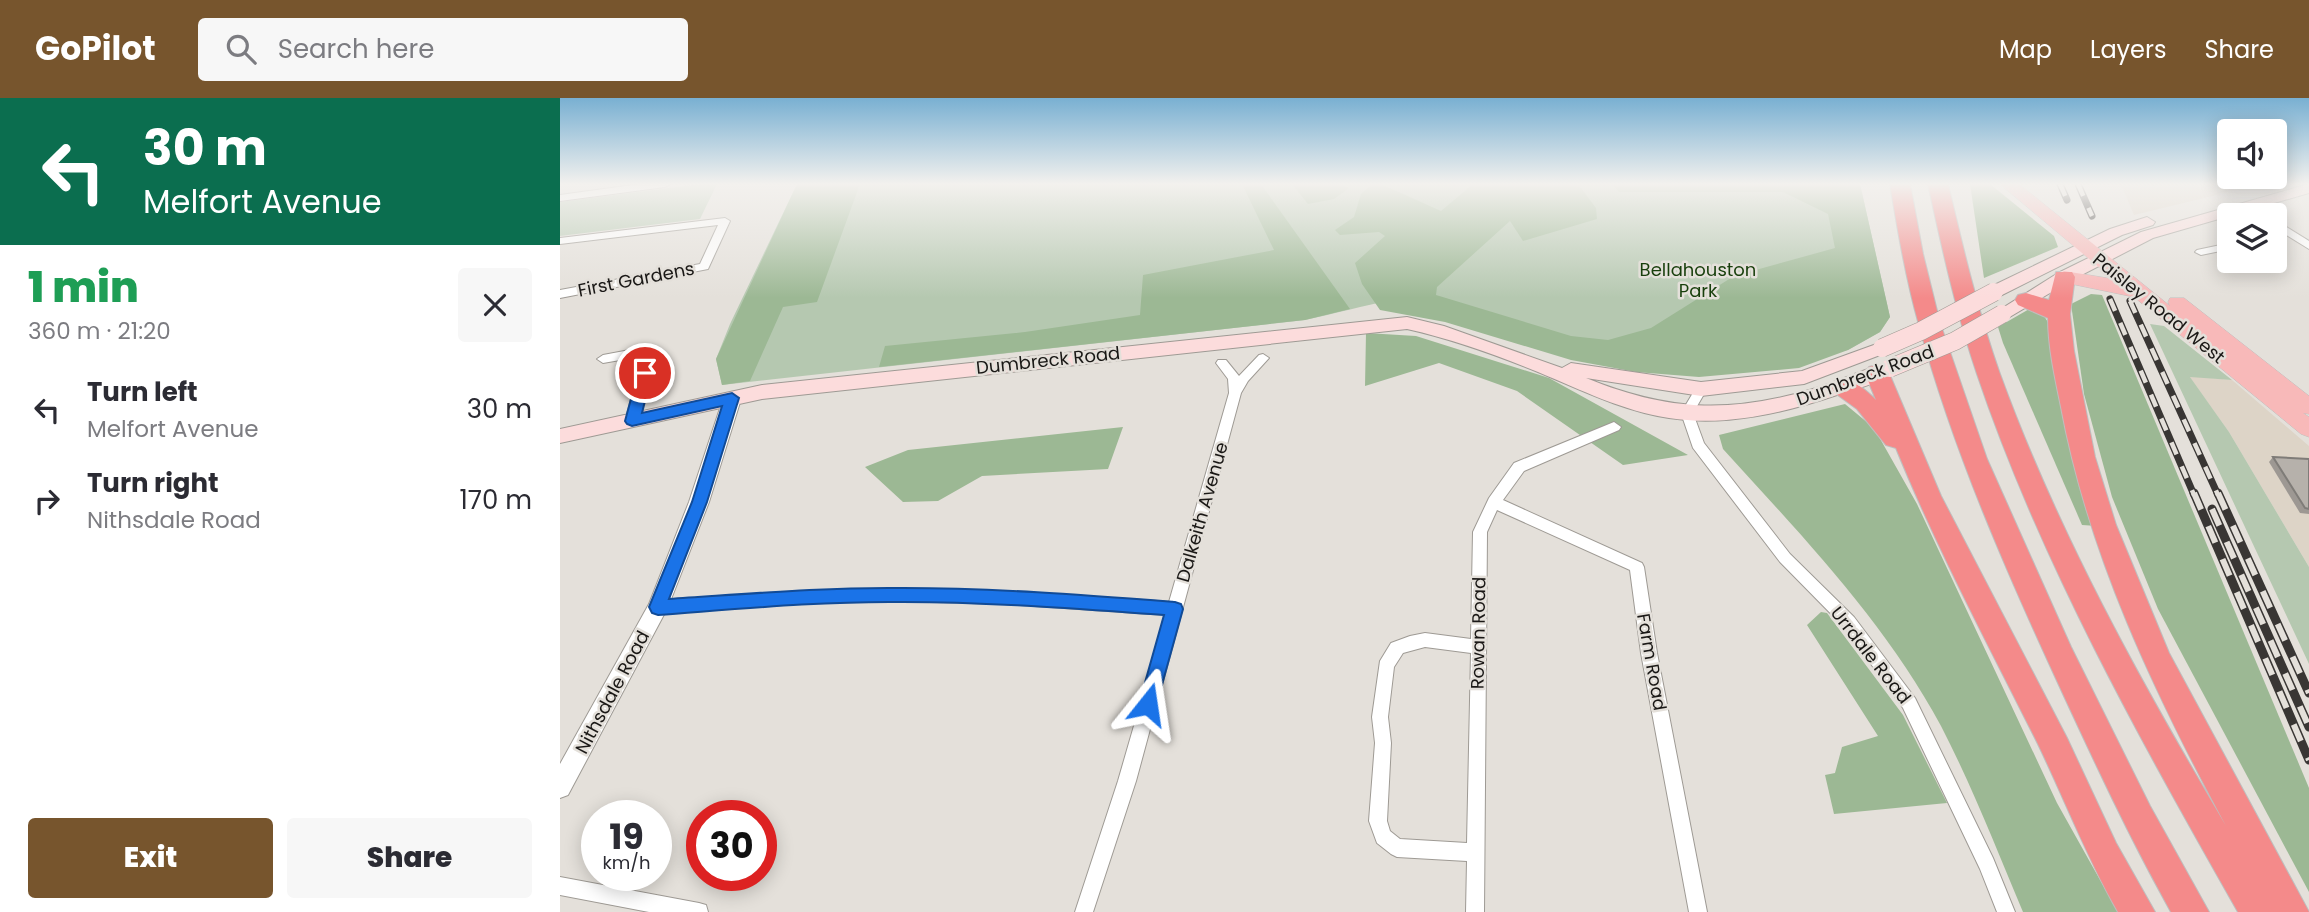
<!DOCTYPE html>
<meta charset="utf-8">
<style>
:root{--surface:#fff;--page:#f7f7f7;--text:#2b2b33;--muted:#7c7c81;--accent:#77552d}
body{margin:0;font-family:Poppins,sans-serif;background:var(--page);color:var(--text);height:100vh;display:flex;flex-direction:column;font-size:26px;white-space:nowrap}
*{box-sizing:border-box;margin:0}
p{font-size:23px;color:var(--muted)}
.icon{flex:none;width:38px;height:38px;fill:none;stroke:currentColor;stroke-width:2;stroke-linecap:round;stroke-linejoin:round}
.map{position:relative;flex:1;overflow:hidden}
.side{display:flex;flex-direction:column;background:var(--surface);width:560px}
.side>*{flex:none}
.top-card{background:#0b6e4f;color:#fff;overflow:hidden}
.buttons{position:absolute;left:1657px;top:21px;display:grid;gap:14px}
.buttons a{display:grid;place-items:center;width:70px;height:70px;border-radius:7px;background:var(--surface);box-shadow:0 4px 18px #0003;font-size:35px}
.speed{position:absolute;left:21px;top:702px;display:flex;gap:14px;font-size:35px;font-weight:700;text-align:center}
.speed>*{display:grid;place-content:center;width:91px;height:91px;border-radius:50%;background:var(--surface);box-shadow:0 4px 18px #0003;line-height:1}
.speed small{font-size:18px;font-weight:400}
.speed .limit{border:10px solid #d22;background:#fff;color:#111}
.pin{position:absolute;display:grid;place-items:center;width:60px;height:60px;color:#fff;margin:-30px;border:4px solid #fff;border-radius:50%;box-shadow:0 2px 7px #0007}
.me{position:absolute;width:77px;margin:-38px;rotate:15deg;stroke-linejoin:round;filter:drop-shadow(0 0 5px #0008)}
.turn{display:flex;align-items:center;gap:24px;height:147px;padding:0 28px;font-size:32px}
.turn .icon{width:91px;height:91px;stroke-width:2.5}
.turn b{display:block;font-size:49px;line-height:60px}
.round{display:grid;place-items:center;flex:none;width:74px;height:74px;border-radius:7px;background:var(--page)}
.overview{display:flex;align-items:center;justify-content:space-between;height:119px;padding:0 28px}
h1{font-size:42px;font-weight:800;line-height:52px;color:#1e9e55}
.button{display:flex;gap:14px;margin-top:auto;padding:14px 28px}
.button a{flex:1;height:80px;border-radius:7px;background:var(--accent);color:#fff;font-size:28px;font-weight:800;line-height:80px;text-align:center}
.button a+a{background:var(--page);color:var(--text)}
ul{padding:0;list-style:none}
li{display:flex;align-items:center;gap:21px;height:91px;padding:0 28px}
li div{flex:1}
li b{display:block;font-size:26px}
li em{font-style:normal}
header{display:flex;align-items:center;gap:42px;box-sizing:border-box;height:98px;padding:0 35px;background:var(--accent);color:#fff}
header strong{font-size:33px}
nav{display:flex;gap:38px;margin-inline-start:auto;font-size:24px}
.search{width:490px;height:63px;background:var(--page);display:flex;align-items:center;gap:18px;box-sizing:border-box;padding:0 24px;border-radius:7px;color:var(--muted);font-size:26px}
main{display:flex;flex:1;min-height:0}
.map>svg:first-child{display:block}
.built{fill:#ddd4c7}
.green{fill:#b5c8b0}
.forest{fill:#9cb894}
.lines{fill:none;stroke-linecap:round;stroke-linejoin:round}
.minor-casing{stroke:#9e9a94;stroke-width:2}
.tertiary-casing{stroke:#9e9a94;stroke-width:2}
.secondary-casing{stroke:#9e9a94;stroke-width:2}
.primary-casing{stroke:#bfbebe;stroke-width:1}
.motorway-casing{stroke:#bfbebe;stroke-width:2}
.minor{fill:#fff;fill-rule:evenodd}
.tertiary{fill:#fff;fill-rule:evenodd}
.secondary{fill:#fcdcdc;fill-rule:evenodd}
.primary{fill:#f8b9b9;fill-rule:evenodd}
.motorway{fill:#f48a8a;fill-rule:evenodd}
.rail-far1-casing{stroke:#393634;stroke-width:7}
.rail-casing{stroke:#393634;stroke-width:9}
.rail-far1{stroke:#e4e0da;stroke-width:4.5;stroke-dasharray:13;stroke-linecap:butt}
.rail{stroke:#e4e0da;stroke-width:6;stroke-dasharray:18;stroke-linecap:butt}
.secondary-bridge-casing{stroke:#9e9a94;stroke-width:19;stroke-linecap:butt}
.secondary-bridge{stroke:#fcdcdc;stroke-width:18}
.wall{fill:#9d9893}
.building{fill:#b6b1ab;stroke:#7f7c78;stroke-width:2}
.route{fill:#1a73e8;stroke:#114b97;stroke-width:2}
.labels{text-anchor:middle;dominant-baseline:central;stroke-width:5;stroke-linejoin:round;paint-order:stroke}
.park-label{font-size:18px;fill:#183f0c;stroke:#e4e0da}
.street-label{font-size:18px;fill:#1a1816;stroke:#e4e0da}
</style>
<header>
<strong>GoPilot</strong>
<div class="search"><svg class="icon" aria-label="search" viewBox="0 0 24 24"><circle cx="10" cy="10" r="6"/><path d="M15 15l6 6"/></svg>Search here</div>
<nav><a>Map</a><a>Layers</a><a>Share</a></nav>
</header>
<main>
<section class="side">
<div class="top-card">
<div class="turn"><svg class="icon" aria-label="left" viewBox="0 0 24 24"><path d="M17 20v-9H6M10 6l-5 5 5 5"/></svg><div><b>30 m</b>Melfort Avenue</div></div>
</div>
<div class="overview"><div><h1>1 min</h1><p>360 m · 21:20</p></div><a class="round"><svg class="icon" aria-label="close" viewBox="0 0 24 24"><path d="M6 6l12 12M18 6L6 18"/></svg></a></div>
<ul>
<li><svg class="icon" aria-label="left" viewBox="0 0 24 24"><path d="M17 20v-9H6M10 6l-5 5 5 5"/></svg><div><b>Turn left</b><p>Melfort Avenue</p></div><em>30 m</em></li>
<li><svg class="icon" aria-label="right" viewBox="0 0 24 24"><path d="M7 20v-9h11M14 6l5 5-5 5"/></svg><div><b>Turn right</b><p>Nithsdale Road</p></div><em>170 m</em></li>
</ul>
<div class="button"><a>Exit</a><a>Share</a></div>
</section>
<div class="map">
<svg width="1749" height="814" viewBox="0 0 1749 814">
<rect width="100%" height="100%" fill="#e4e0da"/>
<g class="built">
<polygon points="1561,86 1663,86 1673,93 1574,117"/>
<polygon points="1629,278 1672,282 1749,348 1749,469 1669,334"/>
</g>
<g class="green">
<polygon points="140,86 157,86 140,121 0,138 0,104"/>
<path d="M 237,86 L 1300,86 L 1330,219 L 1320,234 L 1288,252 L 1135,276 L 834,202 C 803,207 775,216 745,222 L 162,287 L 156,261 L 170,226 Z"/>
<polygon points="1590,226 1604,228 1672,282 1630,279 1669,334 1749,469 1749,566"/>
</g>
<g class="forest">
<polygon points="237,86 300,86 257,204 223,209 190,283 162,287 156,261"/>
<polygon points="682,86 701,86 790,211 745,222 319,269 325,248 465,234 580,217 583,177 714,152"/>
<polygon points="732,86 781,86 789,90 774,101 748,106"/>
<polygon points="812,86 821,86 881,113 913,86 1018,86 1036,110 1037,121 963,143 950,123 877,189 876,197 1011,238 1048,242 1091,230 1174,178 1275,150 1268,116 1223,94 1059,94 1052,86 1300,86 1330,219 1320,234 1288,252 1239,270 1139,279 1076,274 1011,262 885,224 820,212 802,186 795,165 825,138 819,134 780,137 775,132 794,119 801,96"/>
<polygon points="1410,86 1430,86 1494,138 1498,149 1424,180"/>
<polygon points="1531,196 1542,197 1749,690 1749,794 1598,511 1552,399 1524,296 1511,206"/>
<polygon points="1471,210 1481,213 1489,226 1537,428 1522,427 1443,245 1438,229"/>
<polygon points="806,235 856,238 989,280 1128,357 1063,367 957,293 879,265 805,288"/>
<path d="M 1285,306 L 1314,330 L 1357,406 L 1497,705 L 1558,814 L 1463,814 C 1437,752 1412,688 1381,628 C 1325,524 1242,438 1163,351 L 1159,337 Z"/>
<polygon points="563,329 548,371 422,378 378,403 343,404 305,369 348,352"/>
<polygon points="1261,514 1267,515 1343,617 1387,705 1274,716 1265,677 1275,675 1282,649 1318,638 1247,527"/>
</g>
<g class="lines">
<g class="minor-casing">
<g id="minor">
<polygon points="80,86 110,86 105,89 0,103 0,97"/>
<polygon points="165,120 170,123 148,171 0,200 0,192 140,166 158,127 0,146 0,140"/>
<polygon points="1715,122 1749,143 1749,151 1715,130"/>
<polygon points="1670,145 1670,151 1641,157 1635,154 1637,152"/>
<polygon points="91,248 97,252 79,323 72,328 65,323 83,258 43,265 37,261 43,257"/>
<path d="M 703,256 L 709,260 L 688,283 L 681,295 L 576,683 L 533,814 L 515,814 L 558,683 L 606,517 L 445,506 L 343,503 L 251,505 L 98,515 L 93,514 L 90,509 L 93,504 L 98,503 C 169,497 240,492 311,491 C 411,489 510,497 609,504 L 669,295 L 668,281 L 656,265 L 658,262 L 666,262 L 679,278 L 699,257 Z"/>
<polygon points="1141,287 1147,291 1133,315 1144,345 1230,456 1294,519 1355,600 1433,760 1455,814 1437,814 1420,771 1343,610 1284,529 1220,464 1133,350 1121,315 1137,288"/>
<path d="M 1054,324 L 1061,329 L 1059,332 L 964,373 L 943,402 L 1082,465 L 1084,469 L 1097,555 L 1147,814 L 1129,814 L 1081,555 L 1070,472 L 937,412 L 927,434 L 924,814 L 906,814 L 907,763 L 837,759 L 831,756 L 817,745 L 809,723 L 815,645 L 812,619 L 820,563 L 831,545 L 850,538 L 865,535 L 911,541 L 913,434 L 929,400 L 954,365 ZM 865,549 L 911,555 L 907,745 L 840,741 L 830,733 L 827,723 L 831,645 L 828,619 L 834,569 L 843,555 Z"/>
<polygon points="0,779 139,805 146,807 148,814 89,814 0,797"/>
</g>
</g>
<g class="tertiary-casing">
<polygon id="tertiary" points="172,295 178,297 181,301 149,404 108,509 8,697 0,700 0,666 89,506 129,404 163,301 166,297"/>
</g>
<g class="secondary-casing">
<g id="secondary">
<polygon points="1749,86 1749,95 1593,140 1510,183 1448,220 1442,222 1433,216 1498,175 1581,134"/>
<polygon points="1587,119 1595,124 1593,127 1562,137 1440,198 1434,200 1425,194 1428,190 1550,131"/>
<path d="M 847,219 L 884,228 L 1002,270 L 1011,265 L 1141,284 L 1242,273 L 1322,244 L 1328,246 L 1331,250 L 1328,254 L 1244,286 L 1141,298 L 1026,280 C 1107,313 1169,316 1253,291 C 1279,283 1304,271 1330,264 L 1337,265 L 1339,270 C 1332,281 1291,293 1277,297 C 1224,315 1165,329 1109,320 C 1063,313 1021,292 978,274 C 936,257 892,241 847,231 L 202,301 L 0,345 L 0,331 L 202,287 Z"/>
</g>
</g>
<g class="primary-casing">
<polygon id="primary" points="1440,86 1459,86 1610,208 1608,204 1610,200 1624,200 1749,298 1749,316 1743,315 1749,319 1749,339 1741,336 1574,199 1497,183 1495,179 1504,173 1553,181"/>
</g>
<g class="motorway-casing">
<g id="motorway">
<path d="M 1330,86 L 1350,86 L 1363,156 L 1380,225 L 1427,361 L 1511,549 L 1590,708 L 1649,814 L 1611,814 L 1605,803 C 1568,736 1536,667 1504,598 C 1448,477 1394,355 1359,227 C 1346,181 1338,134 1330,86 Z"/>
<path d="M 1368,86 L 1388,86 C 1403,150 1418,214 1440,276 C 1498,435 1580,583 1666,728 C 1595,595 1529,459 1501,309 C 1495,280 1488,249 1488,220 L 1458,207 L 1455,202 L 1458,197 L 1466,195 L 1489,202 L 1496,174 L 1512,174 L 1515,179 L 1510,216 L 1514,253 L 1535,359 L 1556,427 L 1609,555 L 1749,814 L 1678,814 C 1580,641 1481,465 1417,276 C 1396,214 1382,150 1368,86 Z"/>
<path d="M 1317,267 L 1325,269 L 1329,275 L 1381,398 L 1507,640 L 1556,745 L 1595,814 L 1558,814 C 1527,760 1505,702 1478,646 C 1429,548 1377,451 1336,350 L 1326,347 L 1297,311 L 1275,295 L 1271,289 L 1275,283 C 1291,279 1305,291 1316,302 L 1305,275 L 1309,269 Z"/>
</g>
</g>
<use href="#minor" class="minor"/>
<use href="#tertiary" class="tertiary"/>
<use href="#secondary" class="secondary"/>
<use href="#primary" class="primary"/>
<use href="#motorway" class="motorway"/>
<g class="rail-far1-casing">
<g id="rail-far1">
<polyline points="1500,86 1507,102"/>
<polyline points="1518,86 1532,118"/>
<polyline points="1550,201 1634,397"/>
<polyline points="1570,203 1658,397"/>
</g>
</g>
<g class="rail-casing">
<g id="rail">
<polyline points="1634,395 1749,662"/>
<polyline points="1658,395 1749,595"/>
<polyline points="1652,411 1749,629"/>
</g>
</g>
<use href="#rail-far1" class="rail-far1"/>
<use href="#rail" class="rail"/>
<g class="secondary-bridge-casing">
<g id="secondary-bridge">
<polyline points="1322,250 1361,233 1434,194"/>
<polyline points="1330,270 1395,243 1442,216"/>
</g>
</g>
<use href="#secondary-bridge" class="secondary-bridge"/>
</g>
<polygon class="wall" points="1713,359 1749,361 1749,416 1740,415 1709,364"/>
<polygon class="building" points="1713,359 1749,361 1749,411 1745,410"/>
<linearGradient id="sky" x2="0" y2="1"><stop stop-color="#79b0d2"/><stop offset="0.43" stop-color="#f3f1ee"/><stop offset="1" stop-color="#f3f1ee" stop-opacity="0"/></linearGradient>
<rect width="1749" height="200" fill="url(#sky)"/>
<path class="route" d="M 85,270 L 92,275 L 82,315 L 172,295 L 179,300 L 147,404 L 109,501 C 187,496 265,489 343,490 C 434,490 524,497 615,504 L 621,506 L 623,511 L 595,612 L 588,614 L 582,612 L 579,606 L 604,517 C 517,511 430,504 343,504 C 261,503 179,511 98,517 L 92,515 L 89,509 L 132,404 L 162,308 L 72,328 L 67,326 L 65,323 L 78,275 Z"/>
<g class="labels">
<g class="park-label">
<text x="1138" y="171">Bellahouston<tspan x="1138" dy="21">Park</tspan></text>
</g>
<g class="street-label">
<text transform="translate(76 181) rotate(-11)">First Gardens</text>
<text transform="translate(1599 210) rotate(39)">Paisley Road West</text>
<text transform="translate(488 262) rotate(-6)">Dumbreck Road</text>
<text transform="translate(1305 277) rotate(-20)">Dumbreck Road</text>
<text transform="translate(642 414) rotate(-74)">Dalkeith Avenue</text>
<text transform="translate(918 535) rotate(-89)">Rowan Road</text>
<text transform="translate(1311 557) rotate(52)">Urrdale Road</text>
<text transform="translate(1092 564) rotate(80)">Farm Road</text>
<text transform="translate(52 594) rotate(-62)">Nithsdale Road</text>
</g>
</g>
</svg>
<div class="buttons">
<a><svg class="icon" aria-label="sound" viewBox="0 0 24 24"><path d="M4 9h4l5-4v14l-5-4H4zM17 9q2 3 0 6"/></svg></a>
<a><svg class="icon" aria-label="layers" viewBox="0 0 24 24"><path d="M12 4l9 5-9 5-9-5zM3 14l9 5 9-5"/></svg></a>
</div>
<div class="speed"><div>19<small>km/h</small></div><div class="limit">30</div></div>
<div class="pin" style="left:85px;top:275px;background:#d93025"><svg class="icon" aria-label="arrive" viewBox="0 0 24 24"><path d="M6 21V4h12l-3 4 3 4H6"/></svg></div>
<svg class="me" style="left:588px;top:606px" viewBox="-20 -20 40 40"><path d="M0-17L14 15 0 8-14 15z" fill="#1a73e8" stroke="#fff" stroke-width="4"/></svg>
</div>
</main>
